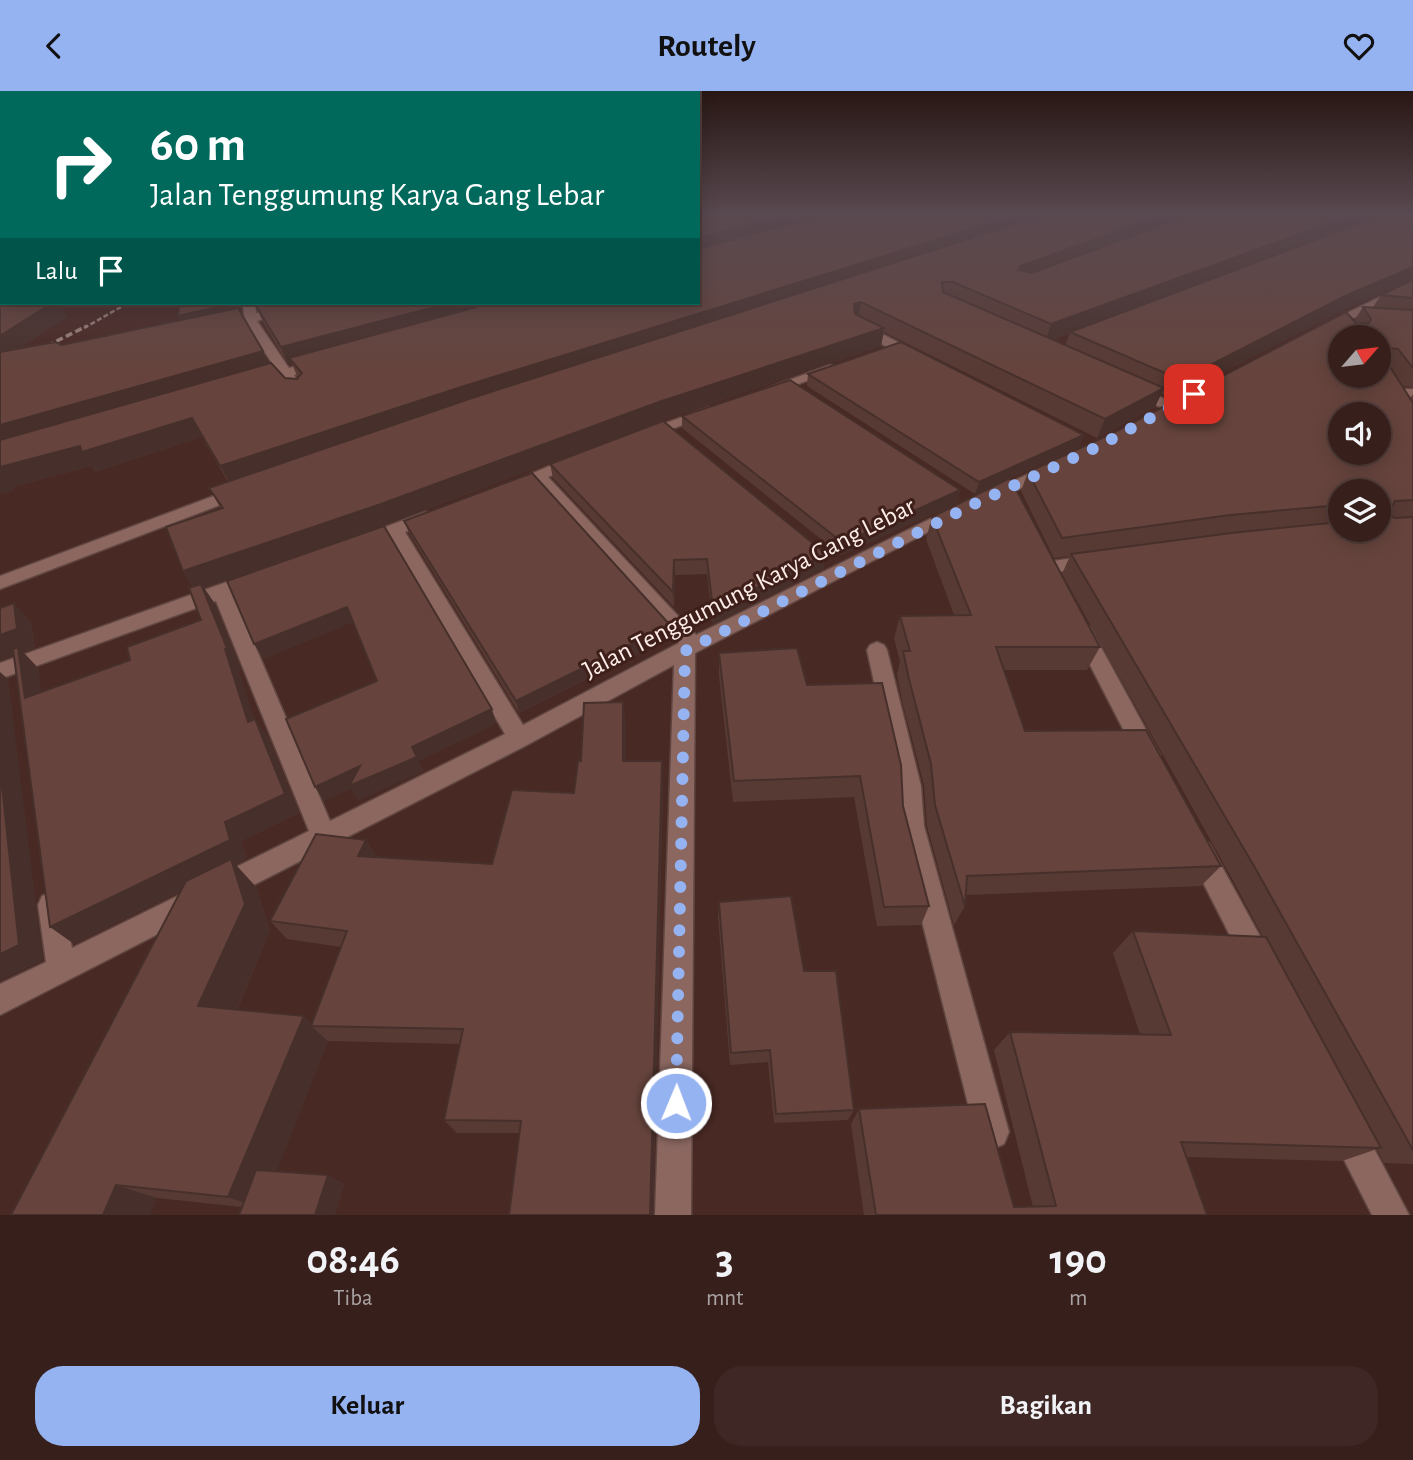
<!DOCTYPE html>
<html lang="id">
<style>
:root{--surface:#371f1b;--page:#3e2724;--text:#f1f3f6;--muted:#aaa2a3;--line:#513d3a;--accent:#95b2f1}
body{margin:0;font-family:"Alegreya Sans",sans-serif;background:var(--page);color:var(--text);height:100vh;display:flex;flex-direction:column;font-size:26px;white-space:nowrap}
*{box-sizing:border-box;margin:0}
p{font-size:23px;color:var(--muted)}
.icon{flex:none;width:38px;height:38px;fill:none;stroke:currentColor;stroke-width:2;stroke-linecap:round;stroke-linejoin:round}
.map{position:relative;height:1124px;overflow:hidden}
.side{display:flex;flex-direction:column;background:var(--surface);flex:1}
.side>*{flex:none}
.banner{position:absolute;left:0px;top:0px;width:700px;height:214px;box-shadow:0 4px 18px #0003,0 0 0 2px var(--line);background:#00695c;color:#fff;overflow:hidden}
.needle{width:46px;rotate:62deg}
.buttons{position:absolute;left:1328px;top:234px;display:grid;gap:14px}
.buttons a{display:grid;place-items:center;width:63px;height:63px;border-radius:50%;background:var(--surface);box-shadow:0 4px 18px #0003,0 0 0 2px var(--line);font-size:35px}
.pin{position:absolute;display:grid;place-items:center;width:60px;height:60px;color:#fff;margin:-30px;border-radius:14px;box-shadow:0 4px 10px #0006}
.me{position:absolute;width:77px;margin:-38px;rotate:1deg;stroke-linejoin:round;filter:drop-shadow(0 0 5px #0008)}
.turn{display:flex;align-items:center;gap:24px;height:147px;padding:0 35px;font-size:32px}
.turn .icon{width:91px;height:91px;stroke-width:2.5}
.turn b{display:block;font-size:49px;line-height:60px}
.then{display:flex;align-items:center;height:66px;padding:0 35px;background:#0003;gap:14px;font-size:26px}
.eta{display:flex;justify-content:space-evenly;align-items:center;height:119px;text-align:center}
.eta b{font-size:42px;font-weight:600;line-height:49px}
.primary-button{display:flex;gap:14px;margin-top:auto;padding:14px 35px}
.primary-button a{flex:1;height:80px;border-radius:28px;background:var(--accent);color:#111;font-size:28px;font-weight:600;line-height:80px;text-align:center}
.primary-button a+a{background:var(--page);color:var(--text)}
header{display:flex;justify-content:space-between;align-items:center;height:91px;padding:0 35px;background:var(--accent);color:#111;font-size:32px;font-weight:600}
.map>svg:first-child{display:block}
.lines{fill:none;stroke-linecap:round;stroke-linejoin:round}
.street-casing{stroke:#604641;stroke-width:3}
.street{fill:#8b6760;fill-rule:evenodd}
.rail-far1{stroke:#9f8681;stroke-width:2.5;stroke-dasharray:5 2.5;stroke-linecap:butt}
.rail{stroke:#9f8681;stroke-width:3.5;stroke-dasharray:7 3.5;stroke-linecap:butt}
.wall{fill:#583a34;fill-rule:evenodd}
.shaded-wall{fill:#47302b}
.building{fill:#66443d;stroke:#47302b;stroke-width:2;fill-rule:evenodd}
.route{stroke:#95b2f1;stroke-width:12;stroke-dasharray:0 21.6}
.labels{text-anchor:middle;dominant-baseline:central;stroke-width:6;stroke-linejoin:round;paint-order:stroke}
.street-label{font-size:26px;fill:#fdece8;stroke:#3e1f1a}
</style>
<header><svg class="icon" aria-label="back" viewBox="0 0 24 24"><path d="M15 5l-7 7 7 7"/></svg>Routely<svg class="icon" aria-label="heart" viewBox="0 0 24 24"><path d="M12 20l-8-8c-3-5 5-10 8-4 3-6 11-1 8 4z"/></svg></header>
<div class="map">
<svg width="1413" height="1124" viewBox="0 0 1413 1124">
<rect width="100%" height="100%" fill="#492924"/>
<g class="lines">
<g class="street-casing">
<g id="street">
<rect x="0" y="188" width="2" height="6"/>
<polygon points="1413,190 1413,198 1329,239 1318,236"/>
<polygon points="243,212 255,212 256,222 303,212 324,212 257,230 289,277 320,268 325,269 325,275 294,284 299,292 297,295 287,295 282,287 249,294 249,288 277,280 246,232 217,239 211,235 244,225"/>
<polygon points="859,231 921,263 923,266 911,269 854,238 854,232"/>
<polygon points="830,274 842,277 771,303 761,303 759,300"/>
<polygon points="1379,277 1384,278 1399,298 1413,298 1413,306 1390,305 1375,285 1379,285"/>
<polygon points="1133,295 1175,312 1177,315 1175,318 1165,318 1128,302 1126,299"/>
<polygon points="709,316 716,320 714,323 649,346 639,346 636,343"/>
<polygon points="578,363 586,368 584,371 548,386 696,544 946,420 952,419 961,424 695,562 691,1124 655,1124 674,574 527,654 0,924 0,893 46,871 38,814 42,805 52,801 62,805 72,857 309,740 216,510 0,588 0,572 249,483 263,483 266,488 263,493 233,503 330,730 505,643 390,447 362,457 353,451 356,447 425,421 437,421 440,425 437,429 405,441 523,634 679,552 534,391 510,400 502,395"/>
<polygon points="1050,373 1058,378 1056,381 996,409 984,409 981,405"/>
<polygon points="243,394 251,399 249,403 0,498 0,485"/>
<polygon points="1094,464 1101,466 1103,470 1101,474 1046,483 1037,477 1046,471"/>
<polygon points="1083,534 1090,536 1156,657 1160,664 1156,671 1148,674 1140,671 1073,541 1076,536"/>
<polygon points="877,551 884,554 887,559 921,695 924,735 1009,1041 1004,1053 992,1058 980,1053 975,1041 898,735 897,695 867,559 870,554"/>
<polygon points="1200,748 1209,752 1267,858 1271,868 1267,878 1257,882 1247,878 1187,760 1191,752"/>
<polygon points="1346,1022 1358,1027 1409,1124 1372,1124 1329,1039 1334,1027"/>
</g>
</g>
<use href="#street" class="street"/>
<polyline class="rail-far1" points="84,237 128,212"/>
<polyline class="rail" points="0,278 87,235"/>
</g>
<g class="wall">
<path d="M 698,123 L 1413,123 L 1413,188 L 1333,224 L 1172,308 L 1161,303 L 1155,316 L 1097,347 L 884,241 L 881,255 L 660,330 L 388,433 L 204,497 L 215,513 L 241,578 L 238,579 L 254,628 L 269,648 L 299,722 L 241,750 L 247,767 L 235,773 L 256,796 L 270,839 L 237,919 L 312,932 L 341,856 L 287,848 L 270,830 L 366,749 L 376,766 L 492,773 L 574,702 L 581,670 L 626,633 L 626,670 L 663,692 L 653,1124 L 509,1124 L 520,1042 L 457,1042 L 444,1029 L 460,953 L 328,950 L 276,1080 L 328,1084 L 344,1093 L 335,1124 L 239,1124 L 242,1116 L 157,1107 L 11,1124 L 181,800 L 74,853 L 14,564 L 31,531 L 35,557 L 23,561 L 38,577 L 41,601 L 130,569 L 201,529 L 193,496 L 183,480 L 221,418 L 209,397 L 228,391 L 202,346 L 95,381 L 91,375 L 13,396 L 14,400 L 0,215 L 67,226 L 21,257 L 62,254 L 241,218 L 241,222 L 268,272 L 285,287 L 297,288 L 298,287 L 292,273 L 288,274 L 263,231 L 255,213 L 257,213 L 256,212 L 698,212 ZM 803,125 L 811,127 L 803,129 ZM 1070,242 L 1065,255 L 1052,249 Z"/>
<path d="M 1413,189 L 1413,296 L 1402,295 L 1410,308 L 1413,303 L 1413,1073 L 1384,1072 L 1377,1058 L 1342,1070 L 1187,1066 L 1207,1124 L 864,1124 L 851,1033 L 859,1018 L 1014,1116 L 1033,1116 L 994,959 L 1010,941 L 1140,943 L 1113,862 L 1133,840 L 1263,846 L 1235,793 L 1062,483 L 1070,465 L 1054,467 L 1021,400 L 1028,381 L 1354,230 L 1363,216 L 1373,216 L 1381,204 ZM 1340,401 L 1379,401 L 1379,439 L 1340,439 Z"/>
<polygon points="808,283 1084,344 1079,356 975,403 807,295"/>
<polygon points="682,325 960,399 957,412 841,464 682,337"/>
<polygon points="550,373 824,477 713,533 707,483 675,484 674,516 553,387"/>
<polygon points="932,426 1100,556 1087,579 1004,579 1025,640 1221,775 1201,795 966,804 965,815 954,834 927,735 924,694 902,610 897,583 900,571 894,547 900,525 954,524 926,448"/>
<polygon points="404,430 671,546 519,622 409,442"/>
<polygon points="719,562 807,594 903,715 929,815 921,834 877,835 854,706 733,711 719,585"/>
<polygon points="719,811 804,880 854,1019 848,1029 774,1032 768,971 730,974 718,826"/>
</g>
<g class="shaded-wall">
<polygon points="791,123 803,123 802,134 698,163 698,147"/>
<polygon points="1020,123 1064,123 231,394 220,375 461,296"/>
<polygon points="1167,123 1203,123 1014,195 1020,175"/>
<polygon points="1355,123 1388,123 1045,251 1051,233"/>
<polygon points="2,167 2,183 0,185 0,169"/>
<polygon points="1413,176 1413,188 1333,224 1172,308 1181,289 1343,206"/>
<polygon points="861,211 858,228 852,230 854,213"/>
<polygon points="52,212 59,212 67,226 0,271 0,245"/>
<polygon points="234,212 239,212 242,222 184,236 178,225"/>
<polygon points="450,212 519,212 289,267 292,273 288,274 281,256"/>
<polygon points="884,237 881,255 660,330 388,433 204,497 215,513 241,578 238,579 262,651 248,631 196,500 183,480 659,311"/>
<polygon points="263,260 271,278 0,357 0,334"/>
<polygon points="1164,297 1155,316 1097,347 1105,328"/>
<polygon points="192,327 202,346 95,381 91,375 13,396 14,400 0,403 0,376"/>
<polygon points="1084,344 1079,356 975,403 979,391"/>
<polygon points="960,399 957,412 841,464 843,452"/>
<polygon points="826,463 824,477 713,533 713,518"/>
<polygon points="674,469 675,484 674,516 673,501"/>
<polygon points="14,512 31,531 35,557 23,561 38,577 45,628 25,607 19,563 0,570 0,544"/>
<polygon points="347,516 354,531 264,568 254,553"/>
<polygon points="670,534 671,546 519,622 516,610"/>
<polygon points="0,581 8,588 43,869 0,890"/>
<polygon points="623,611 626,633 626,692 623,670"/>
<polygon points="492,618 496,633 419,670 424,680 358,710 351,698 324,710 315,696 360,675 412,656"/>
<polygon points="255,628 269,648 299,722 241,750 247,767 235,773 256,796 270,839 229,937 198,915 233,774 74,853 50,836 225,731"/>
<polygon points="662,670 663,692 653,1124 650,1124"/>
<polygon points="366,749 378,769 358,765"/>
<polygon points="304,925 315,935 311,935 328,950 262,1118 228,1106"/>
<polygon points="328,1084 344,1093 335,1124 315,1124"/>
<polygon points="116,1094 157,1107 150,1124 103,1124"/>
</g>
<g class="building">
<polygon points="0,123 2,123 2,167 0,169"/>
<polygon points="698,123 791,123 698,147"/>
<polygon points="827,123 1020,123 461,296 220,375 192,327 82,361 80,355 0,376 0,349 271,272 285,287 297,288 302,282 289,267 491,212 698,212 698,158"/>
<polygon points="1046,123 1167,123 1020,175 1018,179 1032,182 1191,123 1355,123 1051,233 953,191 942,191 943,201 1164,297 1105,328 861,211 854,213 855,223 884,237 659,311 381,413 183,480 166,436 223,417 209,397 472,307"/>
<polygon points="1385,123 1413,123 1413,176 1343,206 1181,289 1070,241"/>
<polygon points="1413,189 1413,207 1381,204"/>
<polygon points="28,212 52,212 0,245 0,215"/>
<polygon points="205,212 234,212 178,225 179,216"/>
<polygon points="261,212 450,212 281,256 255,213"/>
<path d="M 1363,216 L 1413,219 L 1413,277 L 1398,258 L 1389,257 L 1385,268 L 1413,312 L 1413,409 L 1395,410 L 1392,416 L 1379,416 L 1379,401 L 1340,401 L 1340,414 L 1230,424 L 1062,447 L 1028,381 L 1113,342 L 1346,221 L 1356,232 L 1369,232 L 1371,228 ZM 1340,247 L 1379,247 L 1379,285 L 1340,285 ZM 1340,324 L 1379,324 L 1379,362 L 1340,362 Z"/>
<polygon points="238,217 263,260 0,334 0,261 55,251 62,254"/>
<polygon points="901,251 1084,344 979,391 808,283"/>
<polygon points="790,289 960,399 843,452 682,325"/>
<polygon points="663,330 826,463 713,518 707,468 674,469 673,501 550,373"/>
<polygon points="532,382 670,534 516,610 404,430"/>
<polygon points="1010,387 1100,556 996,556 1025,640 1146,639 1221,775 967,785 965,815 935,714 931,673 909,588 903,560 910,560 900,525 971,524 932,426"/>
<polygon points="1386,422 1395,427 1413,426 1413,1059 1254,775 1071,463 1231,442 1340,431 1340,439 1379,439 1379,426"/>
<polygon points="384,435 492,618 412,656 417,666 349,695 360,675 315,696 286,628 377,590 347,516 254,553 227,490"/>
<polygon points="201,493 227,557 225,558 248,631 255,628 285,703 225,731 230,749 50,836 13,558 18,556 25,607 130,569 127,556 201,529 189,497"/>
<polygon points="14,512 17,538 0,544 0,517"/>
<polygon points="797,557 807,594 882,592 901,674 903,715 929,815 884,816 860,685 734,690 719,562"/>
<polygon points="623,611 623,670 662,670 650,1124 509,1124 521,1030 444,1029 463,938 311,935 347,840 270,830 316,743 366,749 358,765 492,773 512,699 574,702 578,670 581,670 584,612"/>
<polygon points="0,676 19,854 0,863"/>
<polygon points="231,768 245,813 198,915 304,925 228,1106 116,1094 103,1124 11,1124 186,790"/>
<polygon points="791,805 804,880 836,880 854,1019 776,1023 770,959 731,962 719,811"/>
<polygon points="1133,840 1266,846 1381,1057 1181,1051 1207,1124 876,1124 859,1018 985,1013 1014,1116 1056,1115 1010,941 1171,944"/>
<polygon points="256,1079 328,1084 315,1124 239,1124"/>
</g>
<linearGradient id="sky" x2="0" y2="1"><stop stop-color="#281714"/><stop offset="0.44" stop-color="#594950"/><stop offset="1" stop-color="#594950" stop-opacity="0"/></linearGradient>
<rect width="1413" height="280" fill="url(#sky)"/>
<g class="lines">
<polyline class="route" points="676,1012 685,560 974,413 1097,356 1194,303"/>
</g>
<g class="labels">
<g class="street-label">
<text transform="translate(749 497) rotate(-27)">Jalan Tenggumung Karya Gang Lebar</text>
</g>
</g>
</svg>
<div class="buttons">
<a><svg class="needle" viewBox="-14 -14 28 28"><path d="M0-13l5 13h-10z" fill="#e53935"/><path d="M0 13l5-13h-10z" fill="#aaa2a3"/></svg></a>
<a><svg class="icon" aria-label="sound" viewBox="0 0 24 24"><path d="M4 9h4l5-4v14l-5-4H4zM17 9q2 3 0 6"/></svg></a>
<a><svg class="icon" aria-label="layers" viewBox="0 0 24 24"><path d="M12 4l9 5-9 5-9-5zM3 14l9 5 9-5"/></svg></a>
</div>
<div class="pin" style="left:1194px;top:303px;background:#d93025"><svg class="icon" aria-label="arrive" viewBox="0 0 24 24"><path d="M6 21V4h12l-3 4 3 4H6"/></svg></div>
<svg class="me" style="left:676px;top:1012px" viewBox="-20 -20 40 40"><circle r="17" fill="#95b2f1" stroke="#fff" stroke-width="3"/><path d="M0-11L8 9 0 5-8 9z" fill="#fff"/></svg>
<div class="banner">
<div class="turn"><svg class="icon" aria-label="right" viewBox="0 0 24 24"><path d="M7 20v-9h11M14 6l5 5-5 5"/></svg><div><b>60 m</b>Jalan Tenggumung Karya Gang Lebar</div></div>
<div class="then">Lalu<svg class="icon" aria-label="arrive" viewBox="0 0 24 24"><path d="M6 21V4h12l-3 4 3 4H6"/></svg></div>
</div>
</div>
<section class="side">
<div class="eta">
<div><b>08:46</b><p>Tiba</p></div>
<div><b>3</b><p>mnt</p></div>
<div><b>190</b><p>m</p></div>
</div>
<div class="primary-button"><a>Keluar</a><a>Bagikan</a></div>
</section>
